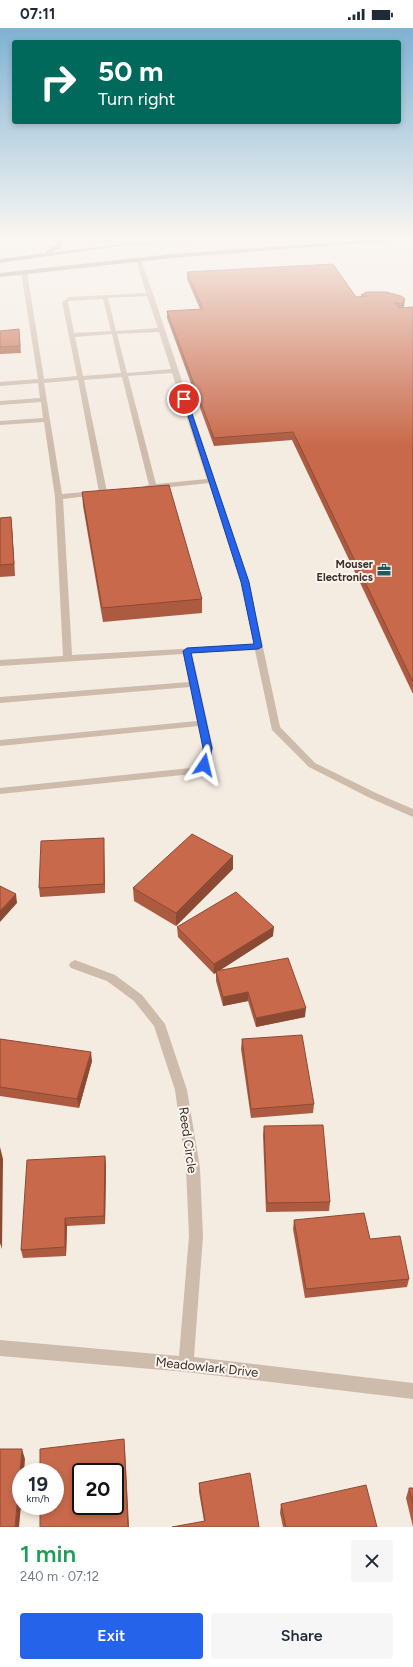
<!DOCTYPE html>
<meta charset="utf-8">
<style>
:root{--surface:#fff;--page:#f6f6f7;--text:#1f2937;--muted:#747a83;--accent:#2563eb}
body{margin:0;font-family:Figtree,sans-serif;background:var(--page);color:var(--text);height:100vh;display:flex;flex-direction:column;font-size:15px;white-space:nowrap}
*{box-sizing:border-box;margin:0}
p{font-size:13px;color:var(--muted)}
.icon{flex:none;width:22px;height:22px;fill:none;stroke:currentColor;stroke-width:2;stroke-linecap:round;stroke-linejoin:round}
.map{position:relative;height:1499px;overflow:hidden}
.drawer{display:flex;flex-direction:column;background:var(--surface);flex:1}
.drawer>*{flex:none}
.top-card{position:absolute;left:12px;top:12px;width:389px;height:84px;border-radius:4px;box-shadow:0 2px 6px #0003;background:#00695c;color:#fff;overflow:hidden}
.speed{position:absolute;left:12px;top:1435px;display:flex;gap:8px;font-size:20px;font-weight:700;text-align:center}
.speed>*{display:grid;place-content:center;width:52px;height:52px;border-radius:50%;background:var(--surface);box-shadow:0 2px 6px #0003;line-height:1}
.speed small{font-size:10px;font-weight:400}
.speed .limit{border:2px solid #111;border-radius:6px;background:#fff;color:#111}
.pin{position:absolute;display:grid;place-items:center;width:34px;height:34px;color:#fff;margin:-17px;border:2px solid #fff;border-radius:50%;box-shadow:0 1px 4px #0007}
.me{position:absolute;width:44px;margin:-22px;rotate:10deg;stroke-linejoin:round;filter:drop-shadow(0 0 3px #0008)}
.turn{display:flex;align-items:center;gap:14px;height:84px;padding:0 20px;font-size:18px}
.turn .icon{width:52px;height:52px;stroke-width:2.5}
.turn b{display:block;font-size:28px;line-height:34px}
.round{display:grid;place-items:center;flex:none;width:42px;height:42px;border-radius:4px;background:var(--page)}
.head{display:flex;align-items:center;justify-content:space-between;height:68px;padding:0 20px}
h1{font-size:24px;font-weight:600;line-height:30px;color:#1e9e55}
.primary-button{display:flex;gap:8px;margin-top:auto;padding:8px 20px}
.primary-button a{flex:1;height:46px;border-radius:4px;background:var(--accent);color:#fff;font-size:16px;font-weight:600;line-height:46px;text-align:center}
.primary-button a+a{background:var(--page);color:var(--text)}
.status{display:flex;justify-content:space-between;align-items:center;height:28px;padding:0 20px;background:var(--surface);direction:ltr}
.status svg{height:11px;fill:currentColor}
.map>svg:first-child{display:block}
.lines{fill:none;stroke-linecap:round;stroke-linejoin:round}
.lane{fill:#cdbbac;fill-rule:evenodd}
.street{fill:#cdbbac;fill-rule:evenodd}
.secondary{fill:#a18a7d;fill-rule:evenodd}
.wall{fill:#ac5a40}
.shaded-wall{fill:#8c4a34}
.building{fill:#c8694b;stroke:#8c4a34;fill-rule:evenodd}
.route{fill:#2563eb;stroke:#184099}
.labels{text-anchor:middle;dominant-baseline:central;stroke-width:4;stroke-linejoin:round;paint-order:stroke}
.poi-label{font-size:11px;font-weight:bold;fill:#3b302b;stroke:#fbf5ee;text-anchor:end}
.near-street-label{font-size:13px;fill:#3b302b;stroke:#fbf5ee}
</style>
<div class="status"><b>07:11</b><svg viewBox="0 0 49 12"><path d="M0 12V9h3v3zM5 12V6h3v6zM10 12V3h3v9zM15 12V0h3v12zM26 1h20v11H26zM47 4h2v5h-2z"/></svg></div>
<div class="map">
<svg width="413" height="1499" viewBox="0 0 413 1499">
<rect width="100%" height="100%" fill="#f4ebe1"/>
<g class="lines">
<path class="lane" d="M 136,231 L 141,232 L 153,266 L 249,554 L 280,699 L 315,735 L 378,766 L 413,781 L 413,789 L 370,770 L 309,739 L 272,702 L 255,622 L 192,625 L 213,720 L 207,739 L 192,746 L 0,766 L 0,760 L 190,740 L 199,735 L 203,720 L 199,698 L 0,718 L 0,712 L 197,693 L 190,659 L 0,675 L 0,669 L 189,654 L 183,626 L 0,638 L 0,632 L 63,628 L 55,469 L 44,394 L 0,397 L 0,393 L 43,390 L 41,374 L 0,377 L 0,373 L 40,370 L 38,355 L 0,358 L 0,354 L 38,351 L 21,244 L 24,242 L 27,244 L 44,351 L 77,348 L 62,274 L 69,269 L 146,265 ZM 147,268 L 158,300 L 116,303 L 108,270 ZM 103,271 L 111,303 L 74,305 L 68,274 L 70,273 ZM 159,304 L 171,341 L 127,345 L 117,306 ZM 112,306 L 121,345 L 83,348 L 75,309 ZM 172,345 L 207,451 L 156,456 L 128,348 ZM 122,349 L 149,457 L 139,460 L 143,462 L 209,455 L 241,554 L 254,617 L 72,627 L 63,471 L 96,467 L 100,465 L 96,463 L 62,466 L 44,355 L 78,352 L 99,464 L 103,466 L 107,464 L 84,352 Z"/>
<g class="street">
<path d="M 38,208 C 69,208 101,215 132,214 C 168,214 203,208 239,208 L 171,216 L 130,217 Z"/>
<polygon points="75,932 115,947 142,967 165,996 187,1062 200,1140 203,1208 194,1329 413,1355 413,1371 186,1344 0,1328 0,1312 179,1328 189,1208 186,1140 175,1062 154,998 134,973 107,953 71,940 69,937 71,934"/>
</g>
<g class="secondary">
<polygon points="52,209 56,209 62,215 60,220 50,225 130,215 132,216 0,235 0,231 47,225 46,223 56,218 57,215 52,211"/>
<polygon points="413,209 413,211 172,230 0,249 0,245 172,226"/>
</g>
</g>
<g class="wall">
<polygon points="187,244 356,269 361,269 361,267 405,271 403,280 413,279 413,666 292,412 214,418 167,290 167,283 200,281 187,251"/>
<polygon points="19,301 21,325 0,326 0,303"/>
<polygon points="82,464 202,571 202,585 103,594 83,478"/>
<polygon points="11,489 12,500 15,548 0,549 0,490"/>
<polygon points="104,819 105,865 40,869 39,860"/>
<polygon points="233,841 176,898 134,873 133,860"/>
<polygon points="177,899 273,908 219,943 305,989 256,999 248,973 223,978 216,953 216,945 214,946 178,909"/>
<polygon points="0,1011 92,1033 79,1080 0,1068"/>
<polygon points="242,1011 314,1076 313,1085 251,1090 241,1021"/>
<polygon points="264,1098 330,1174 329,1183 266,1184 263,1107"/>
<polygon points="105,1128 106,1138 105,1196 67,1198 66,1228 23,1230 21,1222"/>
<polygon points="294,1192 370,1211 409,1251 407,1259 305,1270 293,1201"/>
<polygon points="199,1455 259,1499 204,1493 199,1464"/>
<polygon points="409,1460 413,1460 413,1499 406,1470"/>
<polygon points="281,1476 377,1499 283,1499 280,1485"/>
</g>
<g class="shaded-wall">
<polygon points="405,271 404,278 401,284 402,276"/>
<polygon points="11,489 12,500 15,548 14,536"/>
<polygon points="104,810 104,819 105,865 104,856"/>
<polygon points="233,828 233,841 176,898 176,885"/>
<polygon points="16,866 17,875 0,894 0,883"/>
<polygon points="274,899 273,908 214,946 214,936"/>
<polygon points="248,964 248,973 223,978 223,969"/>
<polygon points="306,980 305,989 256,999 256,990"/>
<polygon points="91,1024 92,1033 79,1080 77,1071"/>
<polygon points="0,1119 3,1131 2,1221 0,1215"/>
<polygon points="105,1128 106,1138 105,1196 104,1188"/>
<polygon points="65,1190 67,1198 66,1228 65,1219"/>
<polygon points="124,1411 125,1421 129,1499 128,1499"/>
<polygon points="22,1421 25,1431 24,1444 21,1444 21,1478 19,1499 15,1499"/>
</g>
<g class="building">
<polygon points="333,236 356,269 367,268 361,267 367,264 386,264 401,268 405,271 402,276 395,275 399,280 413,279 413,654 293,404 214,410 167,283 203,281 187,244"/>
<polygon points="19,301 20,318 0,319 0,303"/>
<polygon points="169,457 202,571 102,580 82,464"/>
<polygon points="11,489 14,536 0,537 0,490"/>
<polygon points="192,806 233,828 176,885 133,860"/>
<polygon points="104,810 104,856 39,860 41,813"/>
<polygon points="0,858 16,866 0,883"/>
<polygon points="236,864 274,899 214,936 177,899"/>
<polygon points="288,930 306,980 256,990 248,964 223,969 216,943"/>
<polygon points="302,1007 314,1076 251,1081 242,1011"/>
<polygon points="0,1011 91,1024 77,1071 0,1059"/>
<polygon points="323,1097 330,1174 267,1175 264,1098"/>
<polygon points="105,1128 104,1188 65,1190 65,1219 21,1222 27,1132"/>
<polygon points="364,1185 370,1211 400,1208 409,1251 306,1261 294,1192"/>
<path d="M 124,1411 L 128,1499 L 40,1499 L 40,1478 L 55,1478 L 55,1444 L 40,1444 L 40,1421 ZM 81,1444 L 115,1444 L 115,1478 L 81,1478 Z"/>
<polygon points="0,1421 22,1421 15,1499 0,1499"/>
<polygon points="250,1445 259,1499 172,1499 205,1493 199,1455"/>
<polygon points="366,1457 377,1499 286,1499 281,1476"/>
<polygon points="409,1460 413,1460 413,1476"/>
</g>
<linearGradient id="sky" x2="0" y2="1"><stop stop-color="#7eb2d2"/><stop offset="0.5" stop-color="#faf6f2"/><stop offset="1" stop-color="#faf6f2" stop-opacity="0"/></linearGradient>
<rect width="413" height="418" fill="url(#sky)"/>
<polygon class="route" points="182,369 187,371 249,554 262,619 258,621 191,625 212,720 209,737 204,740 200,737 203,720 183,623 187,620 254,616 241,554"/>
<defs>
<g id="office-bare" transform="scale(1.08)"><path d="M-6-3h4V-5.5h4V-3h4V5H-6ZM-1-4.5V-3h2v-1.5ZM-6 0V1H6V0Z" fill="#1f5a5e" stroke="#fbf5ee" stroke-width="2.5" paint-order="stroke"/></g>
</defs>
<g fill-rule="evenodd">
<use href="#office-bare" x="384" y="542"/>
</g>
<g class="labels">
<g class="poi-label">
<text x="373" y="536">Mouser<tspan x="373" dy="13">Electronics</tspan></text>
</g>
<g class="near-street-label">
<text transform="translate(188 1112) rotate(82)">Reed Circle</text>
<text transform="translate(207 1339) rotate(6)">Meadowlark Drive</text>
</g>
</g>
</svg>
<div class="speed"><div>19<small>km/h</small></div><div class="limit">20</div></div>
<div class="pin" style="left:184px;top:371px;background:#d93025"><svg class="icon" aria-label="arrive" viewBox="0 0 24 24"><path d="M6 21V4h12l-3 4 3 4H6"/></svg></div>
<svg class="me" style="left:204px;top:737px" viewBox="-20 -20 40 40"><path d="M0-17L14 15 0 8-14 15z" fill="#2563eb" stroke="#fff" stroke-width="4"/></svg>
<div class="top-card">
<div class="turn"><svg class="icon" aria-label="right" viewBox="0 0 24 24"><path d="M7 20v-9h11M14 6l5 5-5 5"/></svg><div><b>50 m</b>Turn right</div></div>
</div>
</div>
<section class="drawer">
<div class="head"><div><h1>1 min</h1><p>240 m · 07:12</p></div><a class="round"><svg class="icon" aria-label="close" viewBox="0 0 24 24"><path d="M6 6l12 12M18 6L6 18"/></svg></a></div>
<div class="primary-button"><a>Exit</a><a>Share</a></div>
</section>
